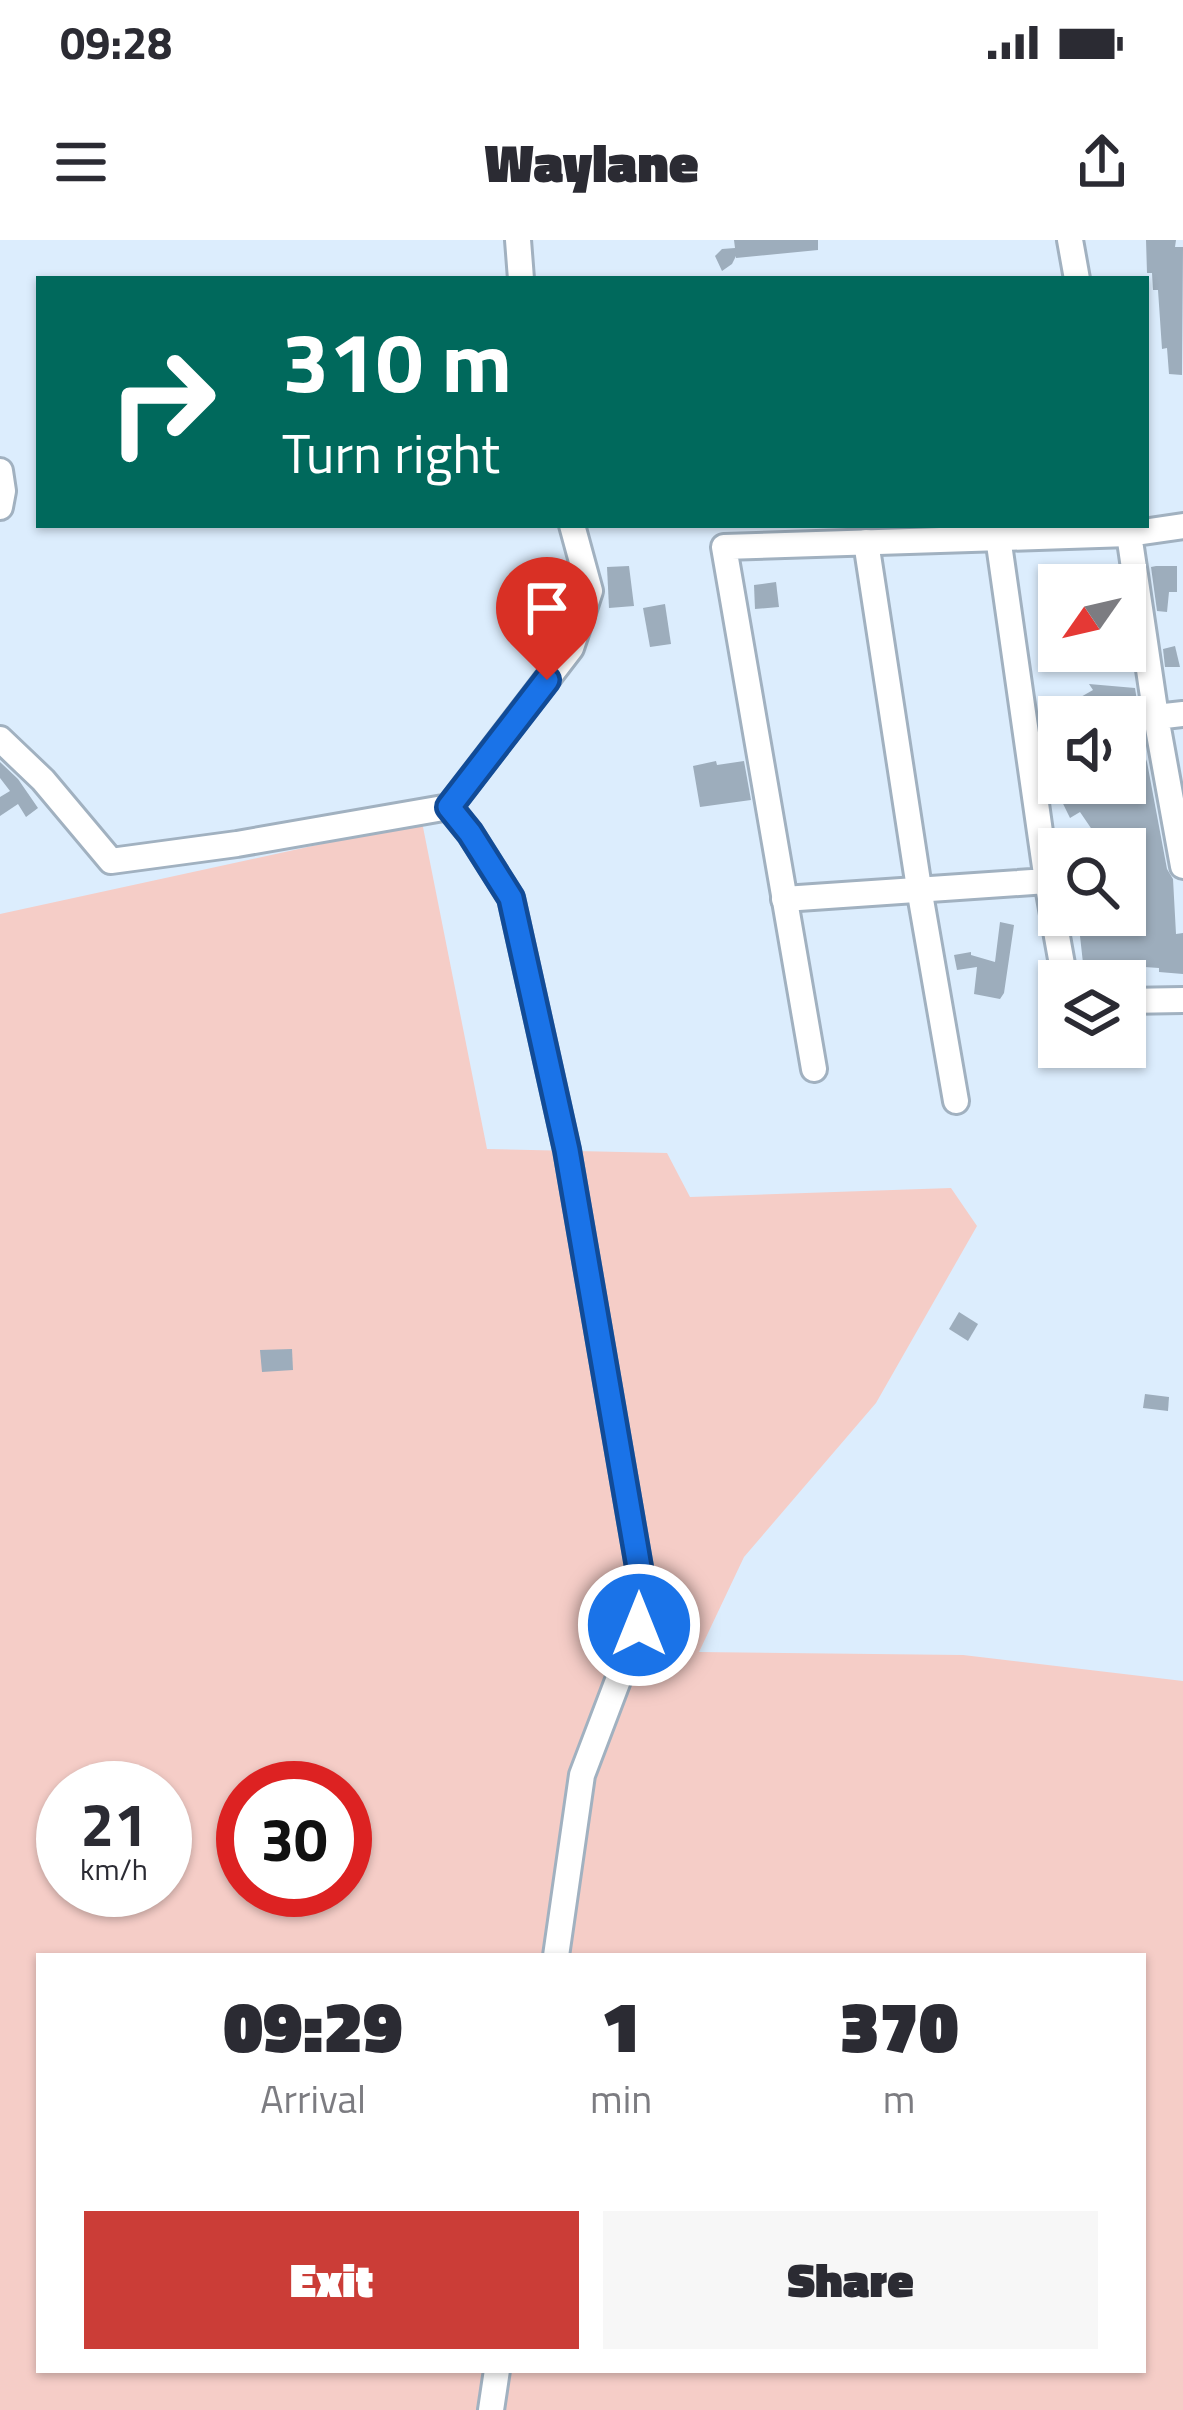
<!DOCTYPE html>
<style>
:root{--surface:#fff;--page:#f7f7f7;--text:#2b2b33;--muted:#7c7c81;--accent:#cb3d37}
body{margin:0;font-family:"Titillium Web",sans-serif;background:var(--page);color:var(--text);height:100vh;display:flex;flex-direction:column;font-size:45px;white-space:nowrap}
*{box-sizing:border-box;margin:0}
p{font-size:39px;color:var(--muted)}
.icon{flex:none;width:66px;height:66px;fill:none;stroke:currentColor;stroke-width:2;stroke-linecap:round;stroke-linejoin:round}
.map{position:relative;flex:1;overflow:hidden}
.details{position:absolute;left:36px;top:1713px;width:1110px;height:420px;display:flex;flex-direction:column;background:var(--surface);border-radius:0px;box-shadow:0 3px 9px #0004}
.details>*{flex:none}
.hud{position:absolute;left:36px;top:36px;width:1113px;height:252px;border-radius:0px;box-shadow:0 3px 9px #0004;background:#00695c;color:#fff;overflow:hidden}
.needle{width:78px;rotate:236deg}
.tools{position:absolute;left:1038px;top:324px;display:grid;gap:24px}
.tools a{display:grid;place-items:center;width:108px;height:108px;border-radius:0px;background:var(--surface);box-shadow:0 3px 9px #0004;font-size:60px}
.speed{position:absolute;left:36px;top:1521px;display:flex;gap:24px;font-size:60px;font-weight:700;text-align:center}
.speed>*{display:grid;place-content:center;width:156px;height:156px;border-radius:50%;background:var(--surface);box-shadow:0 3px 9px #0004;line-height:1}
.speed small{font-size:30px;font-weight:400}
.speed .limit{border:18px solid #d22;background:#fff;color:#111}
.pin{position:absolute;display:grid;place-items:center;width:102px;height:102px;color:#fff;margin:-123px -51px;border-radius:50% 50% 50% 0;rotate:-45deg;box-shadow:0 0 12px #0007}
.pin .icon{rotate:45deg}
.me{position:absolute;width:132px;margin:-66px;rotate:0deg;stroke-linejoin:round;filter:drop-shadow(0 0 9px #0008)}
.turn{display:flex;align-items:center;gap:42px;height:252px;padding:0 48px;font-size:54px}
.turn .icon{width:156px;height:156px;stroke-width:2.5}
.turn b{display:block;font-size:84px;line-height:102px}
.eta{display:flex;justify-content:space-evenly;align-items:center;height:204px;text-align:center}
.eta b{font-size:72px;font-weight:800;line-height:84px}
.primary-button{display:flex;gap:24px;margin-top:auto;padding:24px 48px}
.primary-button a{flex:1;height:138px;border-radius:0px;background:var(--accent);color:#fff;font-size:48px;font-weight:800;line-height:138px;text-align:center}
.primary-button a+a{background:var(--page);color:var(--text)}
.status{display:flex;justify-content:space-between;align-items:center;height:84px;padding:0 60px;background:var(--surface);direction:ltr}
.status svg{height:33px;fill:currentColor}
header{display:flex;justify-content:space-between;align-items:center;height:156px;padding:0 48px;background:var(--surface);font-size:54px;font-weight:800}
.map>svg:first-child{display:block}
.green{fill:#f5cdc7;fill-rule:evenodd}
.building{fill:#9dadbc}
.lines{fill:none;stroke-linecap:round;stroke-linejoin:round}
.minor-casing{stroke:#a1b1c0;stroke-width:30}
.minor{stroke:#fff;stroke-width:24}
.route-casing{stroke:#114b97;stroke-width:30}
.route{stroke:#1a73e8;stroke-width:21}
</style>
<div class="status"><b>09:28</b><svg viewBox="0 0 49 12"><path d="M0 12V9h3v3zM5 12V6h3v6zM10 12V3h3v9zM15 12V0h3v12zM26 1h20v11H26zM47 4h2v5h-2z"/></svg></div>
<header><svg class="icon" aria-label="menu" viewBox="0 0 24 24"><path d="M4 6h16M4 12h16M4 18h16"/></svg>Waylane<svg class="icon" aria-label="share" viewBox="0 0 24 24"><path d="M12 15V3M7 8l5-5 5 5M5 13v7h14v-7"/></svg></header>
<div class="map">
<svg width="1183" height="2170" viewBox="0 0 1183 2170">
<rect width="100%" height="100%" fill="#dcedfd"/>
<path class="green" d="M 422,582 L 487,909 L 667,913 L 690,957 L 951,948 L 977,986 L 876,1163 L 744,1317 L 699,1412 L 963,1415 L 1183,1441 L 1183,2170 L 0,2170 L 0,674 ZM 63,1548 L 165,1548 L 165,1650 L 63,1650 ZM 243,1548 L 345,1548 L 345,1650 L 243,1650 ZM 39,1716 L 1143,1716 L 1143,2130 L 39,2130 Z"/>
<g class="building">
<polygon points="734,0 818,0 818,10 736,18 736,16 732,24 722,31 715,16 722,9 735,8"/>
<polygon points="1146,0 1176,0 1175,7 1183,7 1182,135 1169,134 1167,108 1162,109 1158,50 1153,50 1152,33 1147,33"/>
<polygon points="629,326 634,366 609,368 607,327"/>
<polygon points="1156,326 1177,326 1177,352 1169,352 1167,372 1157,371 1151,327"/>
<polygon points="776,342 779,367 755,369 754,345"/>
<polygon points="665,364 671,404 650,407 643,368"/>
<polygon points="1175,406 1180,427 1165,427 1163,409"/>
<polygon points="1089,444 1135,448 1142,494 1137,495 1147,522 1167,629 1173,639 1176,694 1183,693 1183,734 1159,732 1159,728 1130,726 1129,731 1120,730 1119,741 1085,741 1080,696 1098,695 1095,675 1125,675 1125,609 1076,609 1097,597 1080,572 1070,578 1049,535 1047,521 1059,517 1059,543 1096,543 1099,552 1136,548 1125,532 1125,477 1091,477 1079,458 1093,450"/>
<polygon points="716,521 717,525 744,521 751,560 700,567 693,526"/>
<polygon points="0,522 18,539 38,568 26,577 18,564 0,576 0,557 10,551 0,538"/>
<polygon points="1000,682 1014,685 1004,753 1000,759 974,754 977,727 957,730 954,715 971,712 971,715 995,722"/>
<polygon points="959,1072 978,1084 968,1101 949,1089"/>
<polygon points="292,1109 293,1130 262,1132 260,1110"/>
<polygon points="1145,1154 1169,1157 1168,1171 1143,1168"/>
</g>
<g class="lines">
<g class="minor-casing">
<g id="minor">
<polyline points="518,0 521,39"/>
<polyline points="1070,0 1077,39"/>
<polyline points="0,231 3,251 0,267"/>
<polyline points="866,302 919,648 956,861"/>
<polyline points="1183,474 1156,477 1183,626"/>
<polyline points="1156,477 1129,294 1183,286"/>
<polyline points="0,499 43,540 111,621 237,604 449,567 571,408 590,351 572,285"/>
<polyline points="449,567 470,593 511,658 567,910 644,1356 639,1385 582,1535 556,1716"/>
<polyline points="1047,641 1065,741"/>
<polyline points="784,659 1047,641 998,297"/>
<polyline points="1125,761 1183,760"/>
<polyline points="814,829 724,307 1129,294 1127,285"/>
<polyline points="491,2170 497,2130"/>
</g>
</g>
<use href="#minor" class="minor"/>
</g>
<g class="lines">
<g class="route-casing">
<polyline id="route" points="547,440 449,567 470,593 511,658 567,910 644,1356 639,1385"/>
</g>
<use href="#route" class="route"/>
</g>
</svg>
<div class="tools">
<a><svg class="needle" viewBox="-14 -14 28 28"><path d="M0-13l5 13h-10z" fill="#e53935"/><path d="M0 13l5-13h-10z" fill="#7c7c81"/></svg></a>
<a><svg class="icon" aria-label="sound" viewBox="0 0 24 24"><path d="M4 9h4l5-4v14l-5-4H4zM17 9q2 3 0 6"/></svg></a>
<a><svg class="icon" aria-label="search" viewBox="0 0 24 24"><circle cx="10" cy="10" r="6"/><path d="M15 15l6 6"/></svg></a>
<a><svg class="icon" aria-label="layers" viewBox="0 0 24 24"><path d="M12 4l9 5-9 5-9-5zM3 14l9 5 9-5"/></svg></a>
</div>
<div class="speed"><div>21<small>km/h</small></div><div class="limit">30</div></div>
<div class="pin" style="left:547px;top:440px;background:#d93025"><svg class="icon" aria-label="arrive" viewBox="0 0 24 24"><path d="M6 21V4h12l-3 4 3 4H6"/></svg></div>
<svg class="me" style="left:639px;top:1385px" viewBox="-20 -20 40 40"><circle r="17" fill="#1a73e8" stroke="#fff" stroke-width="3"/><path d="M0-11L8 9 0 5-8 9z" fill="#fff"/></svg>
<div class="hud">
<div class="turn"><svg class="icon" aria-label="right" viewBox="0 0 24 24"><path d="M7 20v-9h11M14 6l5 5-5 5"/></svg><div><b>310 m</b>Turn right</div></div>
</div>
<section class="details">
<div class="eta">
<div><b>09:29</b><p>Arrival</p></div>
<div><b>1</b><p>min</p></div>
<div><b>370</b><p>m</p></div>
</div>
<div class="primary-button"><a>Exit</a><a>Share</a></div>
</section>
</div>
